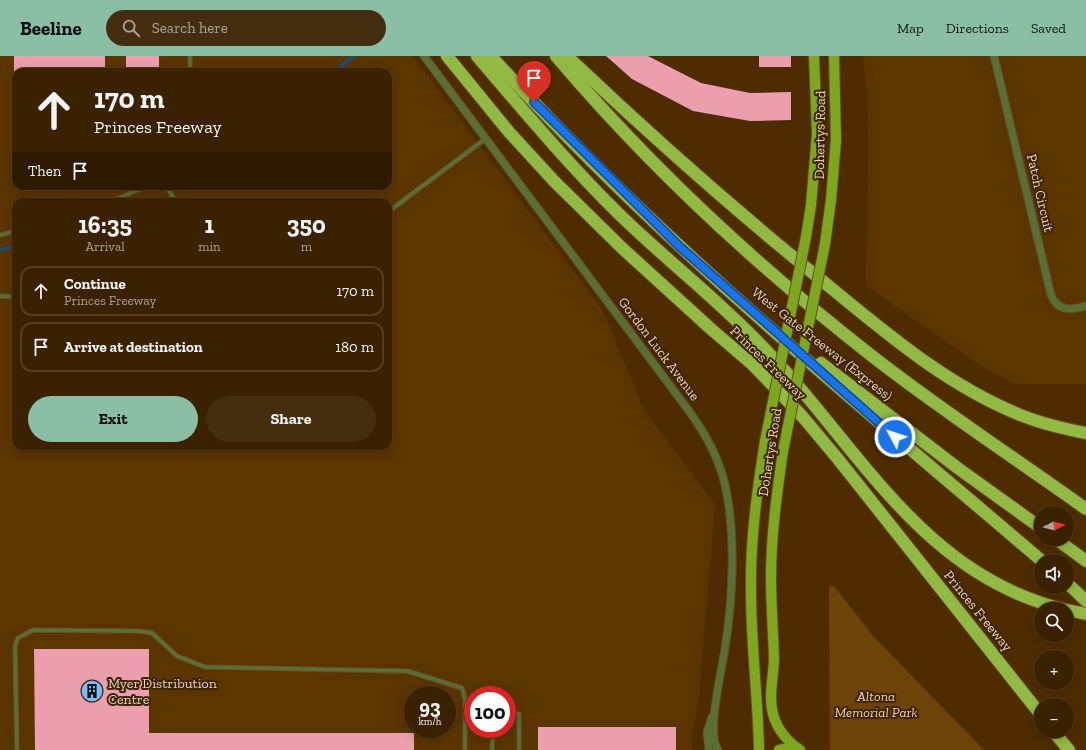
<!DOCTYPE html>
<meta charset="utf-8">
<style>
:root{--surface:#3a2100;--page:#452e0f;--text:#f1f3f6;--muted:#aba399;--line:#543e22;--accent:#8abfa5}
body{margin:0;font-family:"Zilla Slab",serif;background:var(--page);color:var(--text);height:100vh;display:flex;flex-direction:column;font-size:15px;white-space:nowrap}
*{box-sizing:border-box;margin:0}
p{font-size:13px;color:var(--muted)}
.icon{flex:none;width:22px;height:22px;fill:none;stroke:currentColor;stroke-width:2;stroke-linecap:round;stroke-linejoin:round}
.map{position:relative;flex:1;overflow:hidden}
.sheet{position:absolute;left:12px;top:142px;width:380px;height:252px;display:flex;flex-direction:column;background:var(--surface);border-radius:12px;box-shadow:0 2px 10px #0003,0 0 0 1px var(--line)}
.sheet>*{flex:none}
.hud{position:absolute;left:12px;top:12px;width:380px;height:122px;border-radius:12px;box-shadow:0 2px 10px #0003,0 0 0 1px var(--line);background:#3a2100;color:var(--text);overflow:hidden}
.needle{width:26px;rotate:84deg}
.tools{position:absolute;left:1034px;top:450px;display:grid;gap:8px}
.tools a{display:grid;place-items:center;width:40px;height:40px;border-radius:50%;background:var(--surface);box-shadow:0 2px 10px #0003,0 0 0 1px var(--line);font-size:20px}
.speed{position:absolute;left:404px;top:630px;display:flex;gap:8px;font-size:20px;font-weight:700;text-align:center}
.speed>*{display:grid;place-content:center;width:52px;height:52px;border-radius:50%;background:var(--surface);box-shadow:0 2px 10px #0003,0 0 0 1px var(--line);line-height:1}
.speed small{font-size:10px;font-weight:400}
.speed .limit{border:6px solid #d22;background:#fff;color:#111}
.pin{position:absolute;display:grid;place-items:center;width:34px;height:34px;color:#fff;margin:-41px -17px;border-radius:50% 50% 50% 0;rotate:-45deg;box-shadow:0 0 4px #0007}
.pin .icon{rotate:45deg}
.me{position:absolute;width:44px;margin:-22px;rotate:310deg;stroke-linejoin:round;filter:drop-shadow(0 0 3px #0008)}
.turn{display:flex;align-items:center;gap:14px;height:84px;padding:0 16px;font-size:18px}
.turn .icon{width:52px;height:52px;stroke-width:2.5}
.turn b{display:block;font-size:28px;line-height:34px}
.then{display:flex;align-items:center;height:38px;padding:0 16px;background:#0003;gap:8px;font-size:15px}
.eta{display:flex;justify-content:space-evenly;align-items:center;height:68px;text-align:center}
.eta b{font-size:24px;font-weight:700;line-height:28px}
.primary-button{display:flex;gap:8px;margin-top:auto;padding:8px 16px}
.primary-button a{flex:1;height:46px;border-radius:24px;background:var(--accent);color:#111;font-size:16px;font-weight:700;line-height:46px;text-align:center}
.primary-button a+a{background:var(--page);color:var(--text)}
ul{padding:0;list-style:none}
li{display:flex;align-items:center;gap:12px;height:50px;margin:0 8px 6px;padding:0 8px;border:2px solid var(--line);border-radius:12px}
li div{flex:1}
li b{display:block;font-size:15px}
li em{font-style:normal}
header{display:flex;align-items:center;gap:24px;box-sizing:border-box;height:56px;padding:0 20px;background:var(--accent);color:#111}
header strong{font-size:19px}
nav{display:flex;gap:22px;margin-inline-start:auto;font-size:14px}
.search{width:280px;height:36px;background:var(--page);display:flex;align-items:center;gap:10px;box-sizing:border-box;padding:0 14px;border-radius:22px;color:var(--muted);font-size:15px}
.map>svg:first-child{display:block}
.built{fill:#5b3500;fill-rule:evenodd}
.green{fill:#6e4309}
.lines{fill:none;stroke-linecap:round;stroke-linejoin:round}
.stream{stroke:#0d5385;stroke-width:3}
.building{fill:#eb9fae}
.service-casing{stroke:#6b4a21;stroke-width:5.5}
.minor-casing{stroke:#6b4a21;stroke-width:9}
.primary-casing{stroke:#6b4a21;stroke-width:12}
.motorway-casing{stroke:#6b4a21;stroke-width:14}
.service{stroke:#596f36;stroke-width:3.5}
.minor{stroke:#596f36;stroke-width:7}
.primary{stroke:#7ca71f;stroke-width:10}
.motorway{stroke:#90ba44;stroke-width:12}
.primary-bridge-casing{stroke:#6b4a21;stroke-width:12;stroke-linecap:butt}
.primary-bridge{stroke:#7ca71f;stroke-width:10}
.route-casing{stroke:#114b97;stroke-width:10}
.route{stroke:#1a73e8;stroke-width:7}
.labels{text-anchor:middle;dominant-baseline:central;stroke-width:4;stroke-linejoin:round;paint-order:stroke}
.street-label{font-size:14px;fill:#edd2b8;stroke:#3d2508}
.poi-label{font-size:14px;fill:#edd2b8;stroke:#3d2508;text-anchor:start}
.park-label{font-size:14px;font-style:italic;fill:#f2cca7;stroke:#3d2508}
</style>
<header>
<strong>Beeline</strong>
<div class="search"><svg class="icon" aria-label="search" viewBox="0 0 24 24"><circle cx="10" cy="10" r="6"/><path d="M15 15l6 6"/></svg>Search here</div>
<nav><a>Map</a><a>Directions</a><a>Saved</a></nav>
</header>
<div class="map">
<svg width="1086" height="694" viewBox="0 0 1086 694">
<rect width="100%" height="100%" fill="#4e2c00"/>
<g class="built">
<path d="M 0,0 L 413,0 L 602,253 L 644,354 L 715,449 L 698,650 L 691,680 L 692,694 L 0,694 ZM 16,16 L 388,16 L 388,130 L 16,130 ZM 16,146 L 388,146 L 388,390 L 16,390 ZM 413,639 L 447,639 L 447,673 L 413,673 ZM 473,639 L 507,639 L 507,673 L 473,673 Z"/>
<polygon points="863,0 1086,0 1086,328 1015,328 985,313 866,230 868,91 867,40"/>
</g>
<polygon class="green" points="829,530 834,530 874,581 984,694 830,694"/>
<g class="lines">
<g class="stream">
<polyline points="333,16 354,0"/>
<polyline points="179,134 184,130"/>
<polyline points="163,146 165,145"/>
<polyline points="0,194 16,189"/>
</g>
</g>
<g class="building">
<polygon points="14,0 105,0 105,16 16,16 16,63 14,63"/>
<rect x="126" y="0" width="33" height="16"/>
<polygon points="606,0 648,0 701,27 750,37 791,36 791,64 750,65 693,55 632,23"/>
<rect x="759" y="0" width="32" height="11"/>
<polygon points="34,593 149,593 149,677 414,677 414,694 35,694"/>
<rect x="538" y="671" width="138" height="23"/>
</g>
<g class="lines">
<g class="service-casing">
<g id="service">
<polyline points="190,0 190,16"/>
<polyline points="166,130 176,146"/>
<polyline points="110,146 147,130"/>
<polyline points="388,156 485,83"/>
<polyline points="0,179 16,175"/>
<polyline points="0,240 16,241"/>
<polyline points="507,654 519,658 519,694"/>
<polyline points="17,694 15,590 18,582 33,574 138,575 152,577 177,600 205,611 407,615 462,632 465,643"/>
<polyline points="465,694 465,643 473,644"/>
<polyline points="492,694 493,673"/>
</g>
</g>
<g class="minor-casing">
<g id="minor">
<path d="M 424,0 L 689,355 C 705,377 719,402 725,429 C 736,477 733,543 725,592 C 722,615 706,676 718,694"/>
<path d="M 994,0 L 1051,239 C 1058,256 1071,254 1086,250"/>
<polyline points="709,694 707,677 712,661"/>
</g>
</g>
<g class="primary-casing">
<g id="primary">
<polyline points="806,181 811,149 817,78 814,0"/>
<polyline points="825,188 831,144 836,84 834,0"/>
<path d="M 783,395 C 777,437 771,479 771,522 C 771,548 773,574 774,601 C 774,620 768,639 773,658 C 777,673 788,686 800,694"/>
<path d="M 759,694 C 758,641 751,589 751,536 C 750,485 757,435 765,385"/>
<polyline points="779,694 789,692 799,694"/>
</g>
</g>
<g class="motorway-casing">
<g id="motorway">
<polyline points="447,0 509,76 554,125 622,192 711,273 753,309 802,360 838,403 1041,659"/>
<path d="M 477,0 C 523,54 569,109 619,158 C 663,201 712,239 755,283 C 853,380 917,518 1063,553"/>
<path d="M 491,0 C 658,185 852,343 1042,505"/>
<path d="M 556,0 C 650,111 757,210 872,300 C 941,354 1015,402 1086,453"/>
<path d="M 567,0 C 647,76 729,149 814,218 C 879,271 944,329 1023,360 C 1043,368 1065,373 1086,377"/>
<polyline points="821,307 959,413 1041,472"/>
<polyline points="1056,483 1086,505"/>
<polyline points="1067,527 1086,545"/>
<polyline points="1067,554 1086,558"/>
<polyline points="1053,675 1069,694"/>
</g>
</g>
<use href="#service" class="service"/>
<use href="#minor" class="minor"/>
<use href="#primary" class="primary"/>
<use href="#motorway" class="motorway"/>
<g class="primary-bridge-casing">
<g id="primary-bridge">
<polyline points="765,385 806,181"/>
<polyline points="783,395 825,188"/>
</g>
</g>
<use href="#primary-bridge" class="primary-bridge"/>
</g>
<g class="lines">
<g class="route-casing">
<polyline id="route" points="534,46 679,190 895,381"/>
</g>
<use href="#route" class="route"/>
</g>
<defs>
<g id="building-disc" transform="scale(1.15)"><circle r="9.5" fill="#7cbef9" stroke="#3d2508"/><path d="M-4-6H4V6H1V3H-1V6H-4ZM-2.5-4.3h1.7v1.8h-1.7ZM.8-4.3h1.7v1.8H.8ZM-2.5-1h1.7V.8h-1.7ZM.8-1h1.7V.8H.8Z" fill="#111"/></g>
</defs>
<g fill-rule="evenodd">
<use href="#building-disc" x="92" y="635"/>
</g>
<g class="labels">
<g class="street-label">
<text transform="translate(820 79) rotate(-89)">Dohertys Road</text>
<text transform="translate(1040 137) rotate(77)">Patch Circuit</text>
<text transform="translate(822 288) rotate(38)">West Gate Freeway (Express)</text>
<text transform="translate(659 293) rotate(53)">Gordon Luck Avenue</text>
<text transform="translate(768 307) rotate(44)">Princes Freeway</text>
<text transform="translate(770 396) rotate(-81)">Dohertys Road</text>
<text transform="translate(978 555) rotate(51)">Princes Freeway</text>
</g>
<g class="poi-label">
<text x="108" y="627">Myer Distribution<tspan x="108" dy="16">Centre</tspan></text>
</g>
<g class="park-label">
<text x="876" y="640">Altona<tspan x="876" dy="16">Memorial Park</tspan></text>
</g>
</g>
</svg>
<div class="tools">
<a><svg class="needle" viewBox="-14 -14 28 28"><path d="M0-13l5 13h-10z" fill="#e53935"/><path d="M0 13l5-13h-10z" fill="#aba399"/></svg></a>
<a><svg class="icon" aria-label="sound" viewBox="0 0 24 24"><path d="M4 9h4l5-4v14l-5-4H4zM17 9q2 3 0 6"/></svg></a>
<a><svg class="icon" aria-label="search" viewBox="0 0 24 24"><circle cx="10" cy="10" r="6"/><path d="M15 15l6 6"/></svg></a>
<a>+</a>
<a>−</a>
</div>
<div class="speed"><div>93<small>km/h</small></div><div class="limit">100</div></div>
<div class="pin" style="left:534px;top:46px;background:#d93025"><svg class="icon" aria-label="arrive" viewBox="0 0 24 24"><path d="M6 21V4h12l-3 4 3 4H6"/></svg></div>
<svg class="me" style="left:895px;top:381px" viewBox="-20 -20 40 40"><circle r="17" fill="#1a73e8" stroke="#fff" stroke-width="3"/><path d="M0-11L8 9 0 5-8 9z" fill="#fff"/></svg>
<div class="hud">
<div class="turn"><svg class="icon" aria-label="ahead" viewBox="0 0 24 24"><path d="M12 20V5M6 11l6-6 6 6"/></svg><div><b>170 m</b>Princes Freeway</div></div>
<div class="then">Then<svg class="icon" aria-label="arrive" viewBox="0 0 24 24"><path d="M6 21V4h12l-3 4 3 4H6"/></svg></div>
</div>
<section class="sheet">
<div class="eta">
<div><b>16:35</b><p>Arrival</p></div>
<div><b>1</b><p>min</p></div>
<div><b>350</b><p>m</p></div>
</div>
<ul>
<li><svg class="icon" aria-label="ahead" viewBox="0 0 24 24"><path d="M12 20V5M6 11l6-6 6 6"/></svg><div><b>Continue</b><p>Princes Freeway</p></div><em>170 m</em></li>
<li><svg class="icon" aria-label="arrive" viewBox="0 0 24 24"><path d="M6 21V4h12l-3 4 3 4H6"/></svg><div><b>Arrive at destination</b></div><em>180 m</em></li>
</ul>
<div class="primary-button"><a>Exit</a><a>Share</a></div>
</section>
</div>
